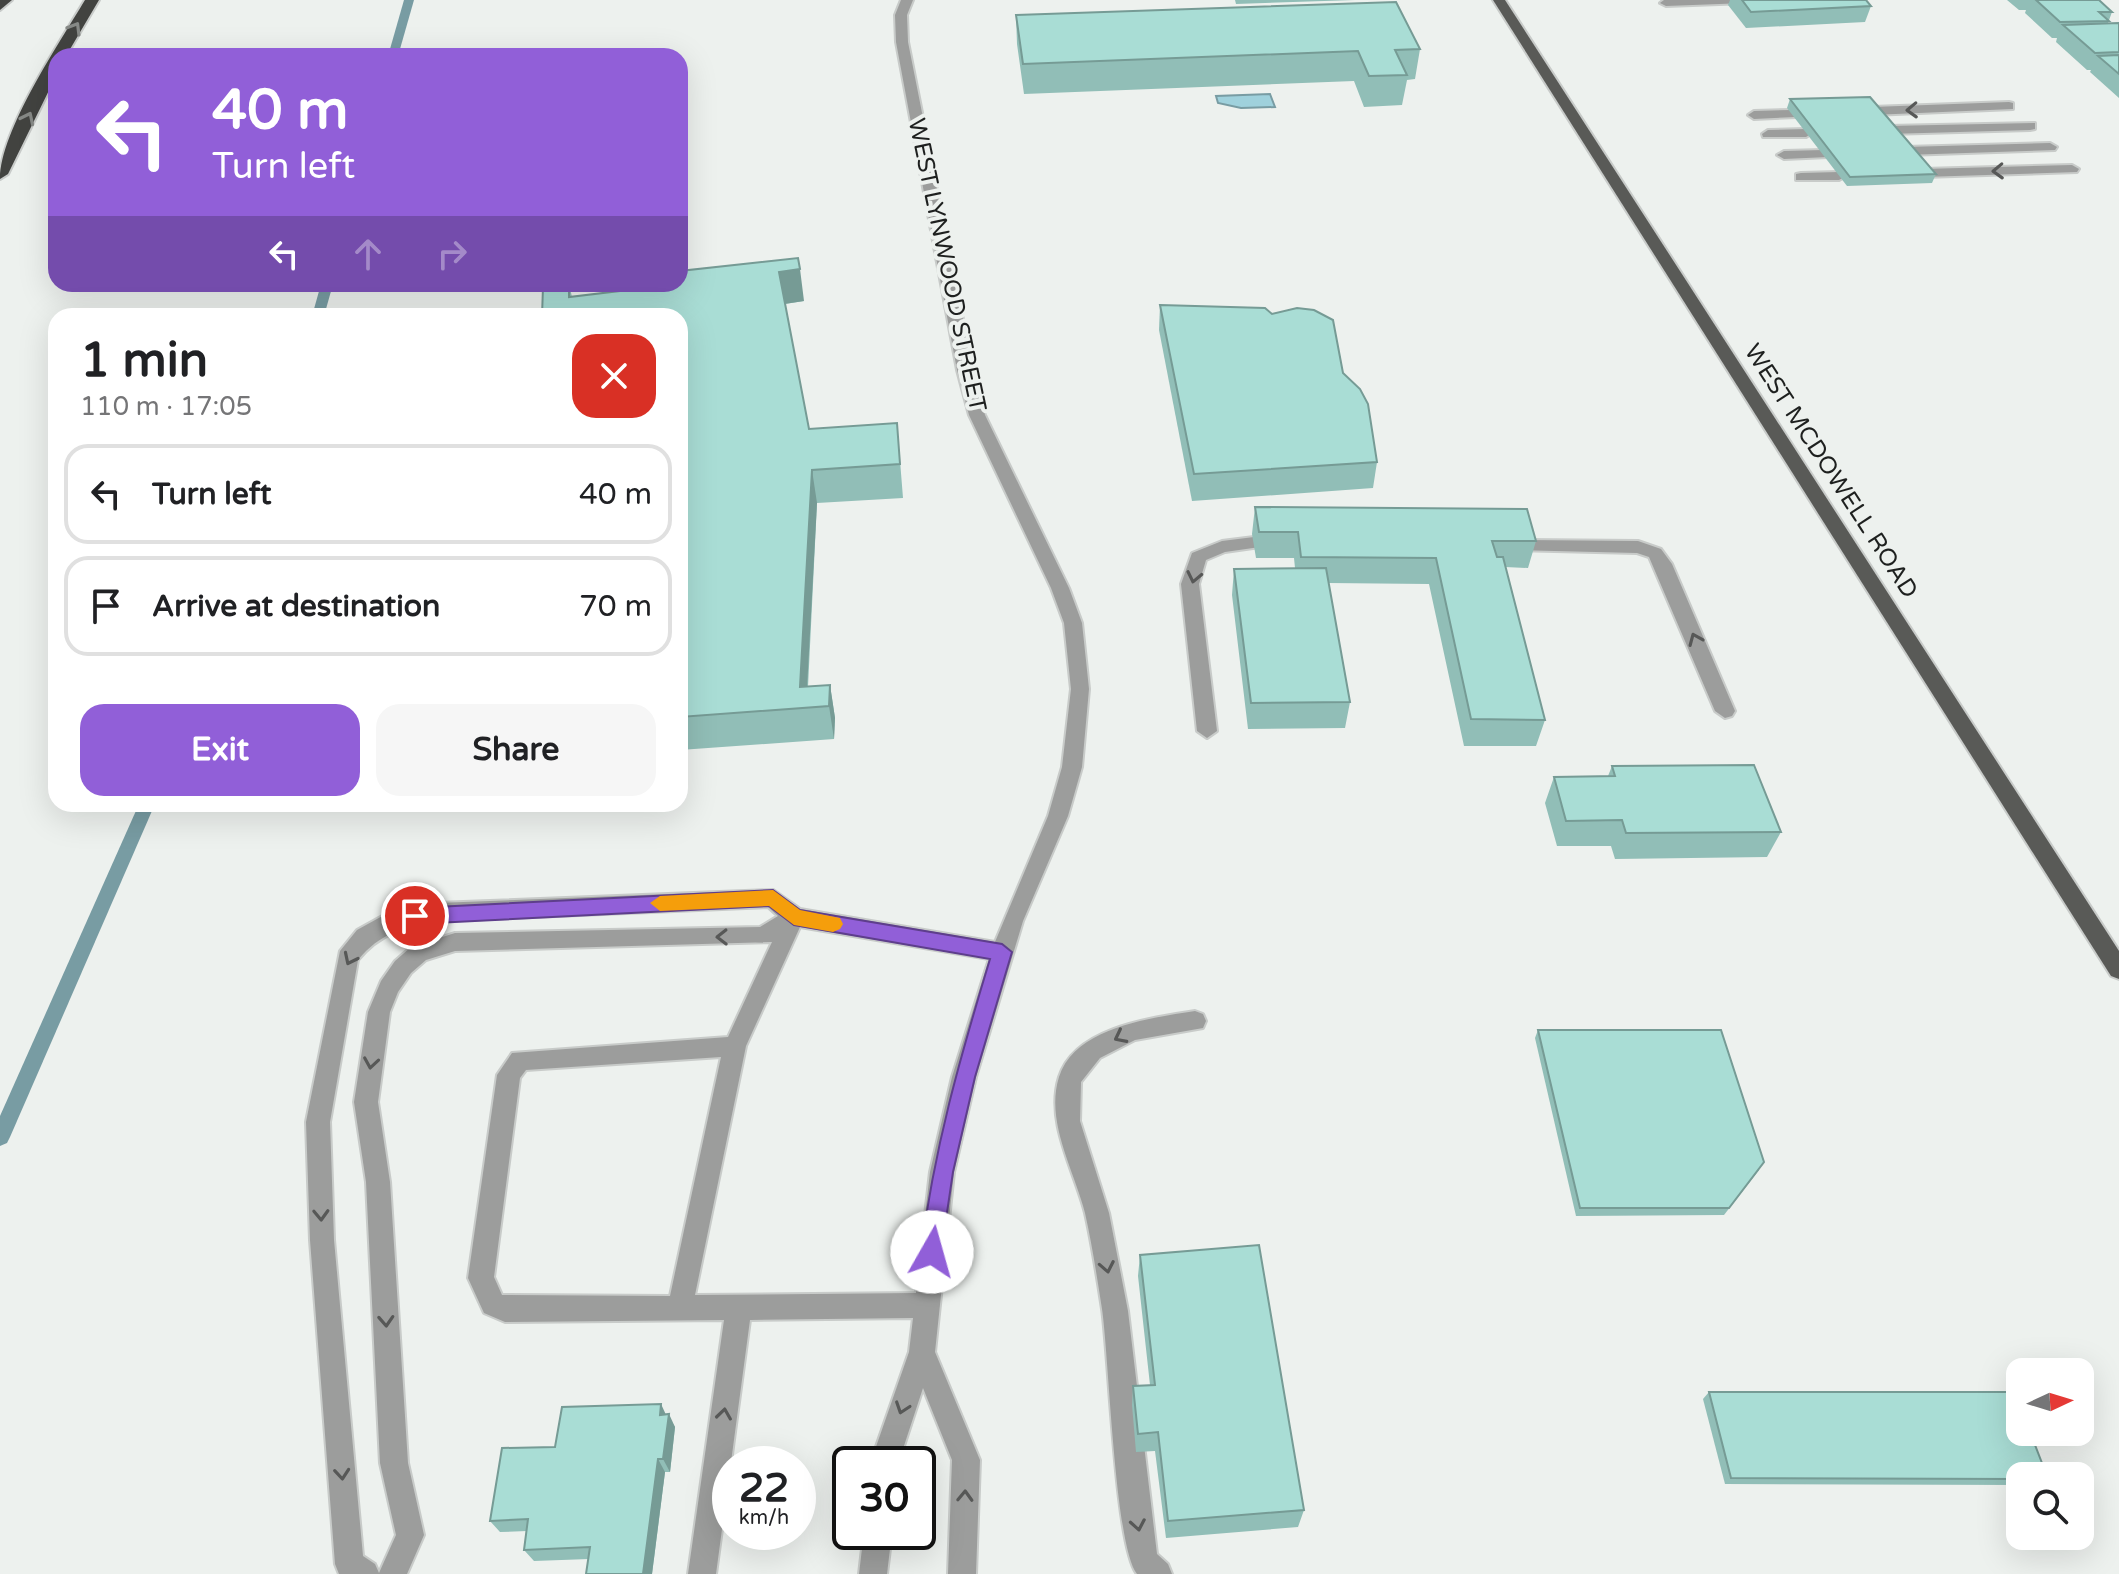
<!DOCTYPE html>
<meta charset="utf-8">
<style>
:root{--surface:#fff;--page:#f6f6f6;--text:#202124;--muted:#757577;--line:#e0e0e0;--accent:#915fd8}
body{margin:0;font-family:"Varela Round",sans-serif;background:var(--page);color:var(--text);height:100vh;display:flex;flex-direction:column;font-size:30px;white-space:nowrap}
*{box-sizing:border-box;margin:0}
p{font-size:26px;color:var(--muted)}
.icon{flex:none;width:44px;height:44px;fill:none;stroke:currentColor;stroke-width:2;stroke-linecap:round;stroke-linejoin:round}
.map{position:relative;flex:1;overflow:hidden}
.details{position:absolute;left:48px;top:308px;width:640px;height:504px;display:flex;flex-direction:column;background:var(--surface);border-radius:24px;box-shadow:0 8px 32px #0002}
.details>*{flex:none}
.hud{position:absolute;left:48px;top:48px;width:640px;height:244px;border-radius:24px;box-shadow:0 8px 32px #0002;background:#915fd8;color:#fff;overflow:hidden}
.needle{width:52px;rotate:86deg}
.buttons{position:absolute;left:2006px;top:1358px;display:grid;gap:16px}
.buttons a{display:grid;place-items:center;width:88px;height:88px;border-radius:16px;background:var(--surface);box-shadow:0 8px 32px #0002;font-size:40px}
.speed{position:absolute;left:712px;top:1446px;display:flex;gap:16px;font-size:40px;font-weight:700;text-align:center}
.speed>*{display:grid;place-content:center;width:104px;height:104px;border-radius:50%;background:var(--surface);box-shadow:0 8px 32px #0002;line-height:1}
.speed small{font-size:20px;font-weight:400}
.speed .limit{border:4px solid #111;border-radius:12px;background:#fff;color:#111}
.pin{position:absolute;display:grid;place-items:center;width:68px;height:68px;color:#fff;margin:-34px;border:4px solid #fff;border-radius:50%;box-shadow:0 2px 8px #0007}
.me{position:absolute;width:88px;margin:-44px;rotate:7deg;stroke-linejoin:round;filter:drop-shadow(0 0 6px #0008)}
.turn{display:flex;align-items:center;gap:28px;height:168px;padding:0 32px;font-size:36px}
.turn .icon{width:104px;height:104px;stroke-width:2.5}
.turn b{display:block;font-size:56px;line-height:68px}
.lanes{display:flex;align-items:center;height:76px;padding:0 32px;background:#0003;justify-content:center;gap:40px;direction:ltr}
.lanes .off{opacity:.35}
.round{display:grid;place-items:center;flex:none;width:84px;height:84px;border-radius:24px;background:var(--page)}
.overview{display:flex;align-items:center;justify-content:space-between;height:136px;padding:0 32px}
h1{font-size:48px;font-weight:800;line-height:60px}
.button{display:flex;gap:16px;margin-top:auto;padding:16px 32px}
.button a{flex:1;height:92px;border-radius:24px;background:var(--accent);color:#fff;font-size:32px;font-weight:800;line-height:92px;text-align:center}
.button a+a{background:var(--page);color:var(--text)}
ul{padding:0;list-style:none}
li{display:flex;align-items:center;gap:24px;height:100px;margin:0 16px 12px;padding:0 16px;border:4px solid var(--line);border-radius:24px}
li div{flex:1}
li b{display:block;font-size:30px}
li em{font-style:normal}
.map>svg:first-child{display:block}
.water{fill:#9fd1dc;stroke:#789ca3;stroke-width:2}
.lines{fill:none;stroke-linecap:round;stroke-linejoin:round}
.stream{fill:#789ca3;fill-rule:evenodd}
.minor-casing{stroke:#c8cbc9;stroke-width:4}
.major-casing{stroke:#c8cbc9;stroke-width:4}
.highway-casing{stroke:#c8cbc9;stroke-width:4}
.minor{fill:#9c9d9c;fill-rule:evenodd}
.major{fill:#595a57;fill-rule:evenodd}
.highway{fill:#424340;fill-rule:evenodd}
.wall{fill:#91beb7}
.shaded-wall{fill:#769b95}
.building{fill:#a9ddd5;stroke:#769b95;stroke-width:2}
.oneway{stroke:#868986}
.oneway2{stroke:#575857}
.route{fill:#915fd8;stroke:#5e3e8c;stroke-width:2}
.slow{fill:#f59e0b}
.labels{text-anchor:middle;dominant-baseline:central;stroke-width:8;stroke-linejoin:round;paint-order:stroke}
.street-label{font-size:24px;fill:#1e201f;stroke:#edf1ee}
</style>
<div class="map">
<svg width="2119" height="1574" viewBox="0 0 2119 1574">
<rect width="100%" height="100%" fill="#edf1ee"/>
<polygon class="water" points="1270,94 1275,107 1241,108 1218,103 1216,96"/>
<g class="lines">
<g class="stream">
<polygon points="404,0 414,0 398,56 388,56"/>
<polygon points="321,284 333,284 324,316 312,316"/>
<polygon points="139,804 155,804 10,1137 7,1143 0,1146 0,1116"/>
</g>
<g class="minor-casing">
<g id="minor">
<path d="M 901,0 L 913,0 L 907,15 L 908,42 L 973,370 L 985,415 L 1069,588 L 1082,623 L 1089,689 L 1082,767 L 1068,816 L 1023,921 L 976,1077 L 954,1172 L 935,1352 L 980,1460 L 976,1574 L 948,1574 L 952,1460 L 923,1388 L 898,1464 L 870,1464 L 909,1352 L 913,1318 L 750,1320 L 716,1574 L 688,1574 L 724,1320 L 505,1322 L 484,1313 L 468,1278 L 497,1075 L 512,1053 L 728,1037 L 772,942 L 455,951 L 426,960 L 411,973 L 398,992 L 390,1012 L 378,1102 L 390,1182 L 408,1463 L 424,1535 L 407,1574 L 339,1574 L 335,1564 L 310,1240 L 306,1122 L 340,951 L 357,930 L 386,914 L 437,903 L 773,890 L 800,909 L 995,942 L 1048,816 L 1062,767 L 1071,689 L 1064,623 L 1051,588 L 969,415 L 957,370 L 896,42 L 895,15 ZM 768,907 L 778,916 L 760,927 L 455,933 L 411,947 L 395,961 L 381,981 L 368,1012 L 354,1102 L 366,1182 L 380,1463 L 396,1535 L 379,1573 L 375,1564 L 363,1556 L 334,1240 L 330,1122 L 358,960 C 380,933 404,927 437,921 ZM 800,927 L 989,959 L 952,1077 L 930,1172 L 916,1293 L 695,1295 L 746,1046 ZM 721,1057 L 670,1296 L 502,1295 L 494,1277 L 520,1078 L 526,1070 Z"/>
<polygon points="1752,0 1746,3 1666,6 1660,3 1664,0"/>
<polygon points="2009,102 2013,103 2013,109 1872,115 1866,111 1872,107"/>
<polygon points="1792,110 1796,111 1796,117 1754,119 1748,115 1754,111"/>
<polygon points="2035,123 2035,129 2030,130 1888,134 1882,130 1888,126"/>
<polygon points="1768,130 1806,129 1812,133 1806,137 1763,137 1762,134"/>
<polygon points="2050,143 2057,147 2055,150 1905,155 1898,151 1905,147"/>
<polygon points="1823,150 1828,151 1828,157 1784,159 1777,155 1784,151"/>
<polygon points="2072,165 2079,169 2077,172 1923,177 1916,173 1923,169"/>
<polygon points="1801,173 1839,172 1846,176 1839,180 1796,180 1796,174"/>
<polygon points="1254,537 1260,539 1263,543 1260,547 1225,552 1206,560 1199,584 1217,731 1207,738 1197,731 1181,584 1192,553 1222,541"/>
<polygon points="1522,540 1638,541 1661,549 1672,564 1735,711 1732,716 1725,718 1715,711 1649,557 1637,553 1516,550 1513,546 1516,542"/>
<path d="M 1195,1011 L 1203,1014 L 1206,1021 L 1203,1028 L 1135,1040 L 1100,1058 L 1081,1082 L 1080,1121 L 1109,1213 L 1128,1311 L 1157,1554 L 1168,1564 L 1172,1574 L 1137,1574 C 1115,1548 1109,1356 1102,1309 C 1097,1277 1092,1244 1085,1213 C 1074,1170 1045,1122 1059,1077 C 1075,1027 1151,1018 1195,1011 Z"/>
<polygon points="864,1532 892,1532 887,1574 859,1574"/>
</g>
</g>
<g class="major-casing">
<polygon id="major" points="1493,0 1505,0 2119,951 2119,979 2111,976"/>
</g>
<g class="highway-casing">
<g id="highway">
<polygon points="0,0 12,0 0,10"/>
<path d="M 85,0 L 99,0 L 66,56 L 56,56 L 56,76 L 8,174 L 0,179 C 0,131 60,42 85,0 Z"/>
</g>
</g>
<use href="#minor" class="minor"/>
<use href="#major" class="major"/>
<use href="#highway" class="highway"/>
</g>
<g class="wall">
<polygon points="1235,0 1355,0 1236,4"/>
<polygon points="1730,0 1866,0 1871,6 1865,22 1746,28 1728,5"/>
<polygon points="2007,0 2099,0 2112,12 2108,23 2119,23 2119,98 2090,72 2091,70 2087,70 2056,42 2057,38 2052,38 2025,13 2026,10 2019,10"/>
<polygon points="1016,15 1420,49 1415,79 1407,80 1402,105 1364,107 1354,81 1024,94 1017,44"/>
<polygon points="1790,99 1936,174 1932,183 1847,186 1787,108"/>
<polygon points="569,284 572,297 661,286 804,301 785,304 809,429 897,423 903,498 817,503 808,687 830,685 835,718 834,739 680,750 680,316 542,316"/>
<polygon points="1160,305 1343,373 1377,462 1373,488 1192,501 1159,330"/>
<polygon points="1255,507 1536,541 1528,568 1505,567 1545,720 1536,746 1464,746 1429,584 1328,583 1350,702 1345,728 1248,729 1232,595 1234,569 1295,568 1294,558 1256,558 1252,534"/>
<polygon points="1612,766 1781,832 1767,857 1615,859 1611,846 1557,846 1545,803 1554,777 1608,776"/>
<polygon points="1538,1030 1759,1170 1724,1215 1576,1216 1535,1038"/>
<polygon points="1140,1255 1304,1510 1298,1527 1166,1538 1155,1451 1136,1452 1132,1405 1133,1386 1150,1385 1138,1276"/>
<polygon points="1709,1392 2020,1476 2020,1485 1725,1484 1703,1399"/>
<polygon points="666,1414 675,1427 670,1472 665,1472 652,1574 586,1574 589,1559 534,1561 524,1550 527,1531 500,1532 490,1521 555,1447"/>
</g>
<g class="shaded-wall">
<polygon points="800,269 804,301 784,304 779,272"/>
<polygon points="812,470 817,503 806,707 800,687"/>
<polygon points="830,685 835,718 834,739 829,706"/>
<polygon points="661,1404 667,1417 660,1415"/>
<polygon points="669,1414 675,1427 670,1472 663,1459"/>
<polygon points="658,1459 665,1472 652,1574 643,1574"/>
</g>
<g class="building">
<polygon points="1742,0 1866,0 1871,6 1751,12"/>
<polygon points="2036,0 2099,0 2112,12 2099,12 2109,21 2060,22"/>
<polygon points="1396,2 1420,49 1395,50 1407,75 1369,76 1358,51 1023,64 1016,15"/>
<polygon points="2119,23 2119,52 2095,53 2063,25"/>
<polygon points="2119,55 2119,74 2098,56"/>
<polygon points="1870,97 1936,174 1850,177 1790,99"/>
<polygon points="798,258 800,269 779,272 809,429 897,423 900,464 812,470 800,687 830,685 829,706 680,717 680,316 542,316 543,287 569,284 569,297 661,286 661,284 680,284 680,271"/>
<polygon points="1160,305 1265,308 1272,314 1297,308 1314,310 1333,320 1343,373 1360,389 1368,404 1377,462 1194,474"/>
<polygon points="1255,507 1527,509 1536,541 1492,541 1497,557 1503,557 1545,720 1471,719 1436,558 1301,557 1298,532 1259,532"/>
<polygon points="1326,568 1350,702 1251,703 1234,569"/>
<polygon points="1754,765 1781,832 1626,833 1622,820 1566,821 1554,777 1615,776 1612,766"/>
<polygon points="1538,1030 1721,1030 1764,1162 1729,1208 1580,1208"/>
<polygon points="1259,1245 1304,1510 1168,1521 1158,1432 1138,1434 1133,1386 1155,1385 1140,1255"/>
<polygon points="1709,1392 2015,1392 2020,1406 2020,1432 2030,1432 2047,1476 2020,1476 2020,1479 1731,1478"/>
<polygon points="661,1404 660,1415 669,1414 663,1459 658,1459 643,1574 586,1574 590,1547 524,1550 528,1519 490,1521 502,1448 555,1447 562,1407"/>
</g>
<defs><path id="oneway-chevron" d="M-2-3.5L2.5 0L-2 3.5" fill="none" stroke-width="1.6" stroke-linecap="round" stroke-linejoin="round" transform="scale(2)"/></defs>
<g class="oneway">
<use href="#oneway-chevron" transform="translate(75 28) rotate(-59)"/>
<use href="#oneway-chevron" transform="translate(28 118) rotate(-64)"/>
</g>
<g class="oneway2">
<use href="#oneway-chevron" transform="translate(1912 110) rotate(178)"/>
<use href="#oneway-chevron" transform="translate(1998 171) rotate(178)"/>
<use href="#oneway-chevron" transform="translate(1194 577) rotate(102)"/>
<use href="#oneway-chevron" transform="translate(1695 639) rotate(-113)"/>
<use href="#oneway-chevron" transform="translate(722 937) rotate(179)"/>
<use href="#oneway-chevron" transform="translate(350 959) rotate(116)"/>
<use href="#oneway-chevron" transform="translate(1120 1037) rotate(153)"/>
<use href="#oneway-chevron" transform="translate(371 1063) rotate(99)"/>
<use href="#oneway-chevron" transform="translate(321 1215) rotate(88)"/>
<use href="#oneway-chevron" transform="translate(1107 1267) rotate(79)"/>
<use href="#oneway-chevron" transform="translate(386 1321) rotate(87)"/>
<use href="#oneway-chevron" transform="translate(902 1408) rotate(109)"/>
<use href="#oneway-chevron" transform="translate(724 1414) rotate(-82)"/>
<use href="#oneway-chevron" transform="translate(342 1474) rotate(85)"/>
<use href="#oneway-chevron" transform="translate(965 1496) rotate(-88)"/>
<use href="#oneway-chevron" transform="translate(1138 1525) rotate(80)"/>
</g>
<path class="route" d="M 773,890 L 800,910 L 1002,944 L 1012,952 L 975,1077 L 953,1172 L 940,1260 L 932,1263 L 924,1260 L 921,1252 C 934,1148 960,1058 990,959 L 794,925 L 769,906 L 415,924 L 406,916 L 415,908 Z"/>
<polygon class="slow" points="773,890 800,910 840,918 843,924 840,929 833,932 794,925 769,906 660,911 650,903 660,896"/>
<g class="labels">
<g class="street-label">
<text transform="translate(947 265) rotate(78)">WEST LYNWOOD STREET</text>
<text transform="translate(1831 471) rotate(57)">WEST MCDOWELL ROAD</text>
</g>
</g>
</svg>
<div class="buttons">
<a><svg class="needle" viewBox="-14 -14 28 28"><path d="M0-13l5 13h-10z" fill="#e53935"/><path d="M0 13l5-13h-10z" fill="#757577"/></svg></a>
<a><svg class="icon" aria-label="search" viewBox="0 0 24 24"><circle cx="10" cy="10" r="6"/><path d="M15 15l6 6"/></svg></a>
</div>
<div class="speed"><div>22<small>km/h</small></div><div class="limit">30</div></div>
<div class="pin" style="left:415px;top:916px;background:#d93025"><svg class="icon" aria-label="arrive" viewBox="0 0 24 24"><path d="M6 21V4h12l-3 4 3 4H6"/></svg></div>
<svg class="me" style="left:932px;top:1252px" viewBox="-20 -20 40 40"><circle r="19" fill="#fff"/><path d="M0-13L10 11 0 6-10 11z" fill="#915fd8"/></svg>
<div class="hud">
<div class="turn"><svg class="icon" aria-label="left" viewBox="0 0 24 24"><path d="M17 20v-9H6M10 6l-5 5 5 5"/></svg><div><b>40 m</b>Turn left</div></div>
<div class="lanes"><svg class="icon" aria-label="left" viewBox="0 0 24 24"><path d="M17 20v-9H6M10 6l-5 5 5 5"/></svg><svg class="icon off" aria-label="ahead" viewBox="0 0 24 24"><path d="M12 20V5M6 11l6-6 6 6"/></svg><svg class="icon off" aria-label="right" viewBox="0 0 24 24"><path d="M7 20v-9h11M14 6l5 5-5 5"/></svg></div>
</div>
<section class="details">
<div class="overview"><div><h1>1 min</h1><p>110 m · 17:05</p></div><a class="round" style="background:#d93025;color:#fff"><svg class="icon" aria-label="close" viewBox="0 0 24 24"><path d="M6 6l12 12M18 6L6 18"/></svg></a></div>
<ul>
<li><svg class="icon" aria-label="left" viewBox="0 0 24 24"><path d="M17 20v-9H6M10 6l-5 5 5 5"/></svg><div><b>Turn left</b></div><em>40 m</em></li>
<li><svg class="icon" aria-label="arrive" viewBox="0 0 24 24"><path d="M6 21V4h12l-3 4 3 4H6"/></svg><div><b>Arrive at destination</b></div><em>70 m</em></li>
</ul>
<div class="button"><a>Exit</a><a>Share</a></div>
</section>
</div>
